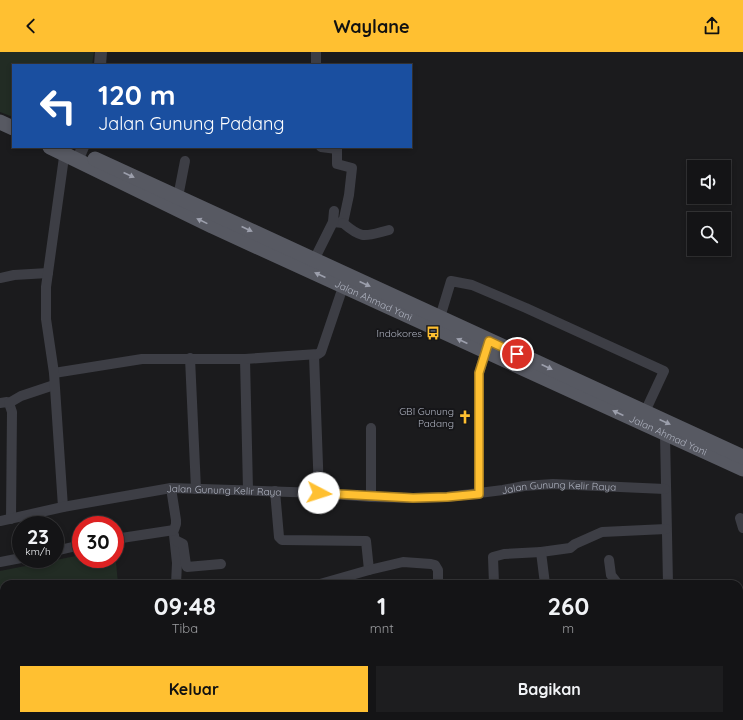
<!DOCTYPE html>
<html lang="id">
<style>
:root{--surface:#141416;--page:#1d1d1f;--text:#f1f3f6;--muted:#9d9ea1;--line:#333335;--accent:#ffc031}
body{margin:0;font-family:Quicksand,sans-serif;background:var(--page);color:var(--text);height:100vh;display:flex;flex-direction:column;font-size:15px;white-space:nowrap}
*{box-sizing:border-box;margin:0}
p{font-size:13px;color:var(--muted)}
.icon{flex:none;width:22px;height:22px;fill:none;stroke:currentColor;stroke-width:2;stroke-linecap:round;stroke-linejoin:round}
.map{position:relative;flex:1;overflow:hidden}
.panel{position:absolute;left:0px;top:528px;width:743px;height:140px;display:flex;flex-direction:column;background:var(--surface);border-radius:12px 12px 0 0;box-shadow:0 2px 6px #0003,0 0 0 1px var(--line)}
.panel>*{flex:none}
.guide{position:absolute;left:12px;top:12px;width:400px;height:84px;border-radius:0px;box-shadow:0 2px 6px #0003,0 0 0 1px var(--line);background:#1a4fa0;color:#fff;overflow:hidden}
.controls{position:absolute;left:687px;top:108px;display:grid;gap:8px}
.controls a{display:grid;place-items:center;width:44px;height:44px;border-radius:0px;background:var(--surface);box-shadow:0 2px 6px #0003,0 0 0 1px var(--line);font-size:20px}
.speed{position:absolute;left:12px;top:464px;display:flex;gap:8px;font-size:20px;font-weight:700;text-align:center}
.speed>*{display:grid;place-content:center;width:52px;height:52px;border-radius:50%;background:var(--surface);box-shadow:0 2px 6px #0003,0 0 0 1px var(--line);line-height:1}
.speed small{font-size:10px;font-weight:400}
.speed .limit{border:6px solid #d22;background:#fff;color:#111}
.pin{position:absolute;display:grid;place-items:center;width:34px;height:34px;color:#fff;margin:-17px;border:2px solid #fff;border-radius:50%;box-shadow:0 1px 4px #0007}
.me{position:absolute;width:44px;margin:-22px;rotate:95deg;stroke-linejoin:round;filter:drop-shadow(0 0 3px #0008)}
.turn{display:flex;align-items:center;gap:14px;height:84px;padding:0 20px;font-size:18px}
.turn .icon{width:52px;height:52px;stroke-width:2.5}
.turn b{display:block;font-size:28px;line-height:34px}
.eta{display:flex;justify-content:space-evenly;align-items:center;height:68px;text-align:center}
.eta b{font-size:24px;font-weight:700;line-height:28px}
.action{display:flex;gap:8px;margin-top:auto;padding:8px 20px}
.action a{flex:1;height:46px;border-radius:0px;background:var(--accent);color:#111;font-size:16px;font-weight:700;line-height:46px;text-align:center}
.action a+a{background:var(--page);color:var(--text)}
header{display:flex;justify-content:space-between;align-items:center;height:52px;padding:0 20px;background:var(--accent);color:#111;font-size:18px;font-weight:700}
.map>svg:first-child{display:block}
.green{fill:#222c24}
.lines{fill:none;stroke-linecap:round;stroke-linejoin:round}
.minor{stroke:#3d3e45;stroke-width:10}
.tertiary{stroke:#3d3e45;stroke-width:12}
.primary{stroke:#575962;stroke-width:15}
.oneway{fill:#9c9fac}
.route-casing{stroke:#a67d20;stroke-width:10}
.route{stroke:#ffc031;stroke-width:7}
.labels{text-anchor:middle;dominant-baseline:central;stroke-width:4;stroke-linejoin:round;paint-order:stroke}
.street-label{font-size:10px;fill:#adb1be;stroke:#161619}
.poi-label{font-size:10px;fill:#adb1be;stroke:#161619;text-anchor:end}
</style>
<header><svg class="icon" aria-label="back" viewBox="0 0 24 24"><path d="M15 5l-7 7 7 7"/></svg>Waylane<svg class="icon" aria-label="share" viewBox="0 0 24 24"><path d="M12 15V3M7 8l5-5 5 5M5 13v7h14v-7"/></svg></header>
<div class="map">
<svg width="743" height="668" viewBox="0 0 743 668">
<rect width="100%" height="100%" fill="#1b1b1d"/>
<g class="green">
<polygon points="0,0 94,0 92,13 13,13 13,65 0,60"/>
<polygon points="115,499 118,532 4,532 4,641 0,641 0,519 81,503 81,507 115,507"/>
</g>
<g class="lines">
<g class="minor">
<polyline points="316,13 316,0"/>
<polyline points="321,95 337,97 337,112 352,116 349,143 343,171 333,170"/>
<polyline points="178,145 185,109"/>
<path d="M 343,171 C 363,188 365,184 389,178"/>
<polyline points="314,208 333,170 334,159"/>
<polyline points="0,226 14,223 48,221"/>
<polyline points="438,272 451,229 472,233 526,256 664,319 643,364"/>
<polyline points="314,303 319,441"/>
<polyline points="190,306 196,437"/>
<polyline points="245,307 248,438"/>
<polyline points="54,321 142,307 245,307 318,302 321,300 345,229"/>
<polyline points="0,351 7,350 9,351 12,360 11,467"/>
<polyline points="9,351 21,344 54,333"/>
<polyline points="665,382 668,532"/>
<polyline points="275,439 279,485 282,488 366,489 369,518 320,532"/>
<polyline points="479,442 479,321 487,295"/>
<polyline points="371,445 371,376"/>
<polyline points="63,455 54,321 46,267 46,235 65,98"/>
<polyline points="740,466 743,476"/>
<path id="s1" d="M 0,469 L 63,455 L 171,436 L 319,441 L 371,445 L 413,446 L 447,445 L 503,438 L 524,434 L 553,432 L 665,437"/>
<polyline points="174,483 177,511 176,532"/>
<polyline points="115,487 174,478 176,472 176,468 171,436"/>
<polyline points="175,488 183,492 186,513 187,515 221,512"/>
<polyline points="55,499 81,493"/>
<polyline points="541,500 570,496 575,492 602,480 666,477"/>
<polyline points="609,508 611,523 618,532"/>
<polyline points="0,510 21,506"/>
<polyline points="369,518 403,510 431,512 435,513 438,518 438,532"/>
<polyline points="494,532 493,505 504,502 541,500 545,532"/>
<polyline points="739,559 743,558"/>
<polyline points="0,649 4,649"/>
<polyline points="673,664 673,668"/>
</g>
<g class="tertiary">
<polyline points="100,13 101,0"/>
<polyline points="77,109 83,95"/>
</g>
<g class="primary">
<polyline points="0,70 13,76"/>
<path id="s2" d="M 50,95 L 212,174 L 743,417"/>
<polyline points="95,107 743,405"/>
</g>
</g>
<defs><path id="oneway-solid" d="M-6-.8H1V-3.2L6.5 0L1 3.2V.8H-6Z"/></defs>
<g class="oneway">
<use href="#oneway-solid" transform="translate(129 123) rotate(25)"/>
<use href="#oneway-solid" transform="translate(202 169) rotate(-154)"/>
<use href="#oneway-solid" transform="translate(247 177) rotate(25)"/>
<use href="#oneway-solid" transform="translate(320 223) rotate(-156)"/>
<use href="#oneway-solid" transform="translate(365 232) rotate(25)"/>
<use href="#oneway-solid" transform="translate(462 289) rotate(-155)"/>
<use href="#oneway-solid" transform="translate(547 315) rotate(25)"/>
<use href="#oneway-solid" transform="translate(618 361) rotate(-155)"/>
<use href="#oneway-solid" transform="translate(665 370) rotate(24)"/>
</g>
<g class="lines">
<g class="route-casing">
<polyline id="route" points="319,441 413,446 447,445 479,442 479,321 489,289 517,302"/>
</g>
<use href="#route" class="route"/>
</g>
<defs>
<g id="bus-bare" transform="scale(1.08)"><path d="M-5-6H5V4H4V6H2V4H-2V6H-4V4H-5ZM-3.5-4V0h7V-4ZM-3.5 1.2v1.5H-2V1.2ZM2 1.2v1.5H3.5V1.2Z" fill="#ffc031" stroke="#161619" stroke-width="2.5" paint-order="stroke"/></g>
<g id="church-bare" transform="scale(1.08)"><path d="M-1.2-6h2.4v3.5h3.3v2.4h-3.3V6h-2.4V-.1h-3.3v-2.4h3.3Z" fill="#ffc031" stroke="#161619" stroke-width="2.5" paint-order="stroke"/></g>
</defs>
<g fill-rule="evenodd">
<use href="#bus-bare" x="433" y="281"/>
<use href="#church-bare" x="465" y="365"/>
</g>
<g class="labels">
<g class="street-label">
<text stroke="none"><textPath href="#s2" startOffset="358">Jalan Ahmad Yani</textPath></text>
<text stroke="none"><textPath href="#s2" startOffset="682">Jalan Ahmad Yani</textPath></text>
<text stroke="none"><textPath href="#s1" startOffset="563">Jalan Gunung Kelir Raya</textPath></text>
<text stroke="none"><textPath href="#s1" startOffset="227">Jalan Gunung Kelir Raya</textPath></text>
</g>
<g class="poi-label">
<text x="422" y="281">Indokores</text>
<text x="454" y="359">GBI Gunung<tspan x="454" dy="12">Padang</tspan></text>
</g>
</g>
</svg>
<div class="controls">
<a><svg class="icon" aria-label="sound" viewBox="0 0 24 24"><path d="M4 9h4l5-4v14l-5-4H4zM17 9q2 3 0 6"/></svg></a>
<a><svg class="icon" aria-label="search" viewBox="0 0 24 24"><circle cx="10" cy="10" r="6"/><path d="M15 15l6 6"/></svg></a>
</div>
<div class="speed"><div>23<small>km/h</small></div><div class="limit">30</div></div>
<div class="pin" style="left:517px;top:302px;background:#d93025"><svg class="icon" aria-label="arrive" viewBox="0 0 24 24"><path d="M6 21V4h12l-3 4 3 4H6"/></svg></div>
<svg class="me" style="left:319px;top:441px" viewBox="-20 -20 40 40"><circle r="19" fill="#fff"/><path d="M0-13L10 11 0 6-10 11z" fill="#ffc031"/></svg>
<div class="guide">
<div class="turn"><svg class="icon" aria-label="left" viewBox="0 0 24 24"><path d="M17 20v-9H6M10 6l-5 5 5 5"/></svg><div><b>120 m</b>Jalan Gunung Padang</div></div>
</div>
<section class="panel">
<div class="eta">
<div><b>09:48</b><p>Tiba</p></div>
<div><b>1</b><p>mnt</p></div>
<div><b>260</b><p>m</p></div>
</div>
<div class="action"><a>Keluar</a><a>Bagikan</a></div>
</section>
</div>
